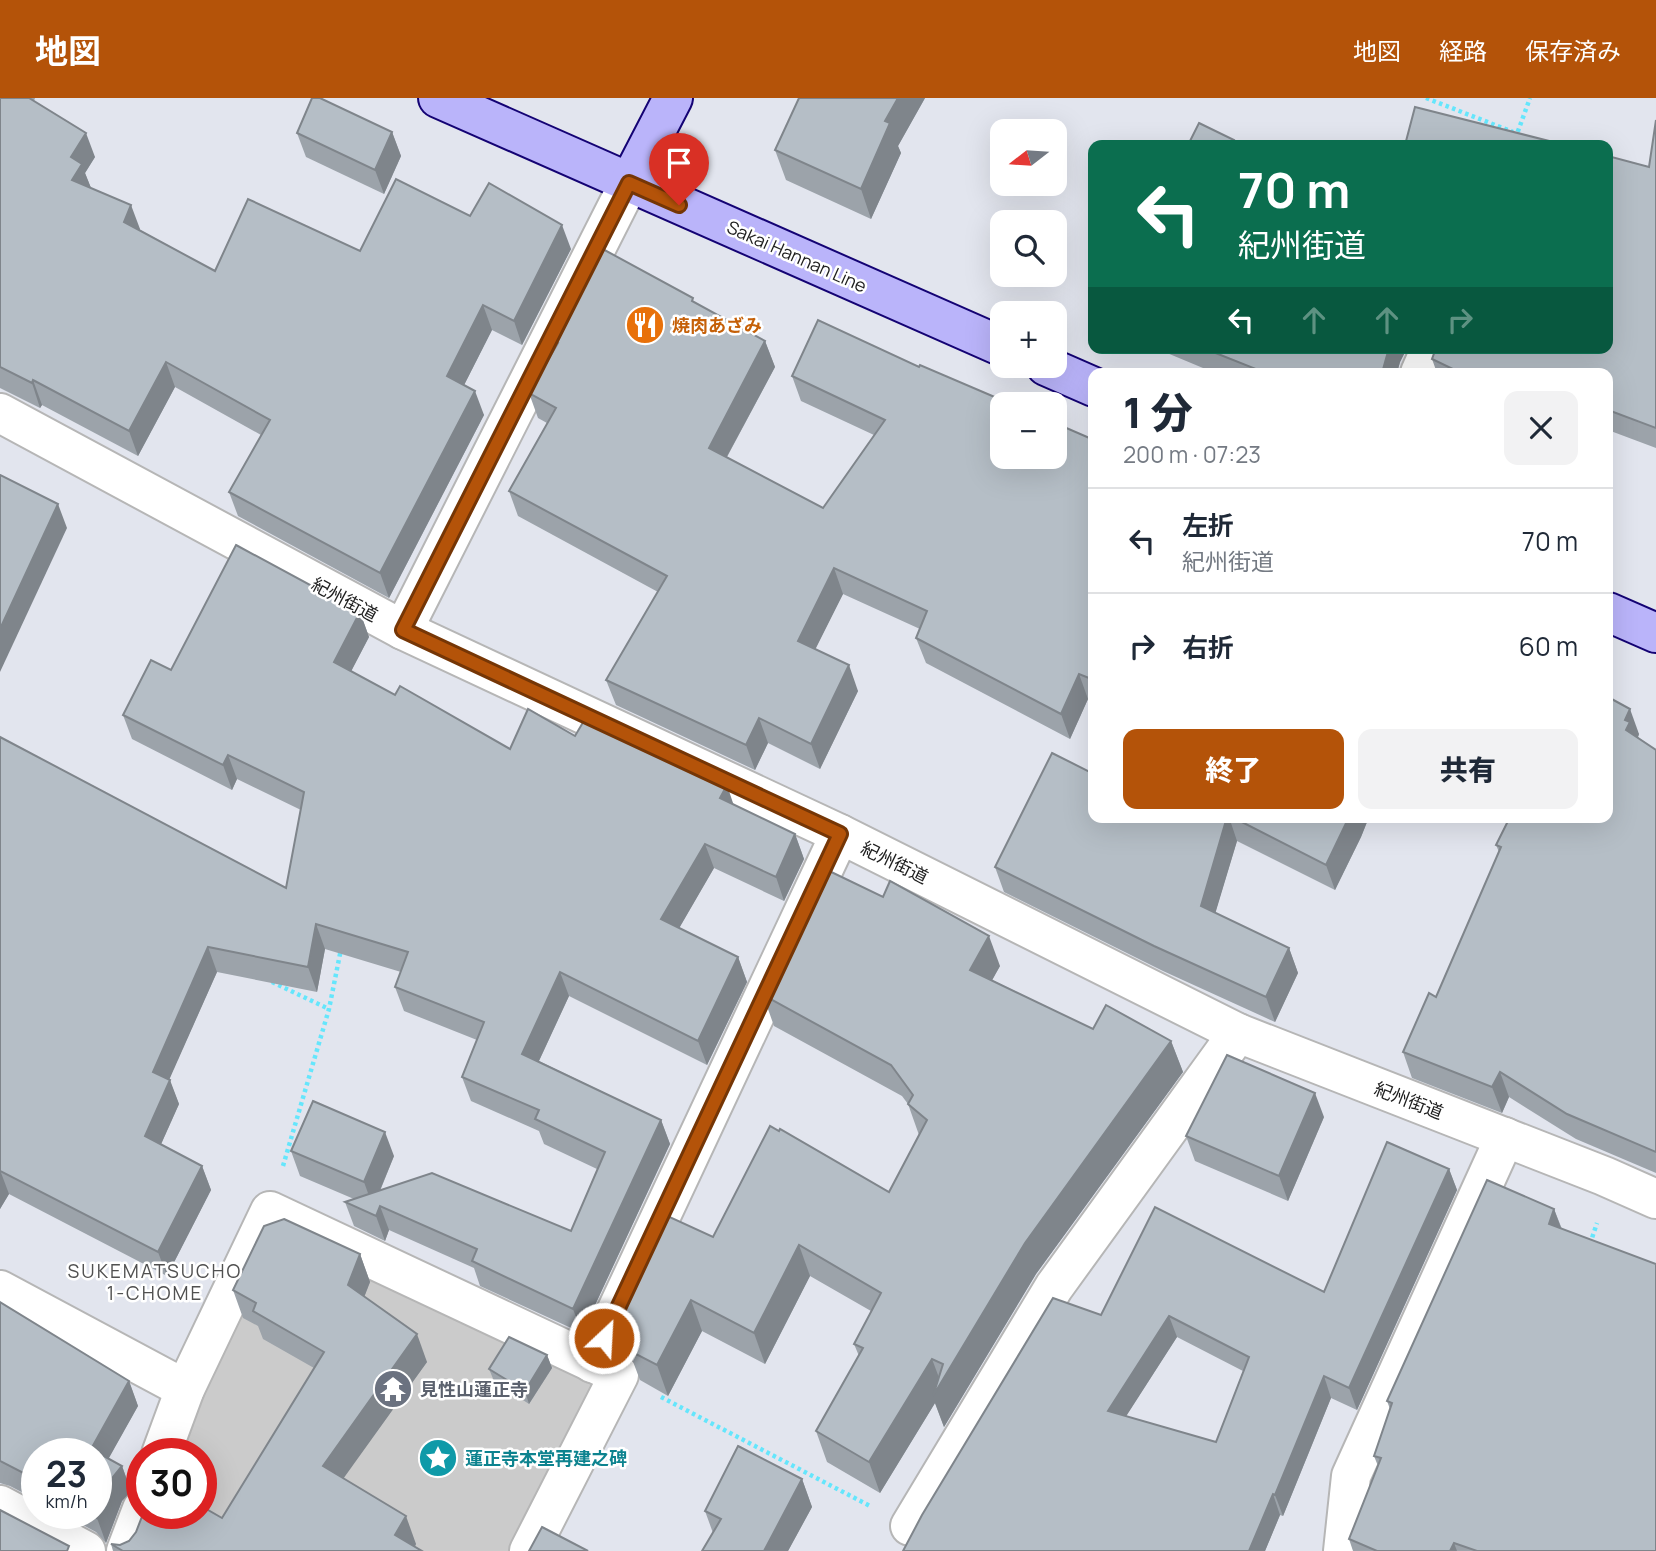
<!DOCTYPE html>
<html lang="ja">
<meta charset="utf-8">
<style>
:root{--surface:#fff;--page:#f2f2f3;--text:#1f2937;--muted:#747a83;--line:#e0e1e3;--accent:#b45309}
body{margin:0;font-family:Manrope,"Noto Sans JP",sans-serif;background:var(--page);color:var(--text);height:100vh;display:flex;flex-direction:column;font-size:26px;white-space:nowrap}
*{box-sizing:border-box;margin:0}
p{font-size:23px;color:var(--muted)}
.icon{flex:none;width:38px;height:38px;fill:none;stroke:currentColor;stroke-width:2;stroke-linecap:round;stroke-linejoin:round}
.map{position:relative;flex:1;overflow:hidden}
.panel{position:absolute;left:1088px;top:270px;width:525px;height:455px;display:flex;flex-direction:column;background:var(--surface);border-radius:14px;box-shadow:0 7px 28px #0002}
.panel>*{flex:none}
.banner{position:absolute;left:1088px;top:42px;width:525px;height:214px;border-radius:14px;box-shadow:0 7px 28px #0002;background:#0b6e4f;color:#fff;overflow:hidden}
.needle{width:46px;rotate:253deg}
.tools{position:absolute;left:990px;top:21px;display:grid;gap:14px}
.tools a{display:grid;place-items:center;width:77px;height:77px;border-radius:14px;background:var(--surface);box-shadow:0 7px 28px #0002;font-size:35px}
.speed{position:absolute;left:21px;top:1340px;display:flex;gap:14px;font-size:35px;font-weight:700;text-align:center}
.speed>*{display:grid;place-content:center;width:91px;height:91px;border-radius:50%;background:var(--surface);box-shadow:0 7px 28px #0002;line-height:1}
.speed small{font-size:18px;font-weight:400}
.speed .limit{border:10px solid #d22;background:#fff;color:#111}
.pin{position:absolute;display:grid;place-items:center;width:60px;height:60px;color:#fff;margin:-72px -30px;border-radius:50% 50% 50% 0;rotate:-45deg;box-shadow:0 0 7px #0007}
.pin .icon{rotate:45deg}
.me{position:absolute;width:77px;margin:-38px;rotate:25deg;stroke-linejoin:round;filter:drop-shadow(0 0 5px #0008)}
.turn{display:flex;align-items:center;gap:24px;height:147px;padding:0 35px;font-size:32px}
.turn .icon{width:91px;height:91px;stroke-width:2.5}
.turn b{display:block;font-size:49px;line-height:60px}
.lanes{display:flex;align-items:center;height:66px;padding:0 35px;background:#0003;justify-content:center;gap:35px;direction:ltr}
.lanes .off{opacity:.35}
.round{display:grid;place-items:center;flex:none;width:74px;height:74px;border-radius:14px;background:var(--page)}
.overview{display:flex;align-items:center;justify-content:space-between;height:119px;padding:0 35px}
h1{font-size:42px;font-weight:800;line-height:52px}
.primary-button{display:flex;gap:14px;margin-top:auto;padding:14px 35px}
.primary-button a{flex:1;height:80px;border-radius:14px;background:var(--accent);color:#fff;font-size:28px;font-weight:800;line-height:80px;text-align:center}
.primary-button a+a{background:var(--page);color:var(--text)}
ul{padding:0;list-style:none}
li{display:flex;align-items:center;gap:21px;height:105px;padding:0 35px;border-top:2px solid var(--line)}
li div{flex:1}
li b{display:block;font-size:26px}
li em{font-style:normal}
header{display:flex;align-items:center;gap:42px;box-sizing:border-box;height:98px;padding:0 35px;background:var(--accent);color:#fff}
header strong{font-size:33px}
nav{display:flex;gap:38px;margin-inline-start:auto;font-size:24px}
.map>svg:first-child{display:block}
.religious{fill:#cbcbcb}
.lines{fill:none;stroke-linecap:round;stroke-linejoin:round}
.street-casing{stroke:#b6b6b6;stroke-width:42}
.secondary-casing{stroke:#140374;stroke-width:42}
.path{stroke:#65e6fc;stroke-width:4.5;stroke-dasharray:3.5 3.5;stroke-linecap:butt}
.street{stroke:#fff;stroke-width:38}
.secondary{stroke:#bab4fa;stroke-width:38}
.wall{fill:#9ca3aa;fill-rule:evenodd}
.shaded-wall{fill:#7f858b}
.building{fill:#b5bec6;stroke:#7f858b;stroke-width:2;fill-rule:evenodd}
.route-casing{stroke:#753606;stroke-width:18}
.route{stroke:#b45309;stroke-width:12}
.labels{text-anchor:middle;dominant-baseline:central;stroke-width:5;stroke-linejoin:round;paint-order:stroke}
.street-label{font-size:18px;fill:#1d1d1d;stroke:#fff}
.food-label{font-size:18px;font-weight:bold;fill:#c56008;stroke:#fff;text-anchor:start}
.worship-label{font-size:18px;font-weight:bold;fill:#5b616d;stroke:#fff;text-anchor:start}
.culture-label{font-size:18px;font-weight:bold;fill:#0d838f;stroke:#fff;text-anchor:start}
.neighbourhood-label{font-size:19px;letter-spacing:2px;fill:#505050;stroke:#fff}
</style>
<header>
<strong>地図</strong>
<nav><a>地図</a><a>経路</a><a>保存済み</a></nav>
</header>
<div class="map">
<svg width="1656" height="1453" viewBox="0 0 1656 1453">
<rect width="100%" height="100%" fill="#e2e5ee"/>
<polygon class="religious" points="287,1130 600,1283 508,1453 144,1453 201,1416 201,1356 171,1356 187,1299"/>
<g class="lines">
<g class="street-casing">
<g id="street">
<polyline points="1420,275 1431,250"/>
<polyline points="0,315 403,532 840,736 1238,935 1604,1078 1656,1101"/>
<polyline points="403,532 629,85"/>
<polyline points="0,1192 185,1291"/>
<polyline points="592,1265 840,736"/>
<polyline points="161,1356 185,1291 270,1113 619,1277 529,1453"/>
<polyline points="0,1407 86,1453"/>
<polyline points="910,1428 1054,1189 1238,935"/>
<polyline points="126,1453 142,1411"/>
<polyline points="1343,1453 1351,1378 1505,1039"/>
</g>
</g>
<g class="secondary-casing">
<g id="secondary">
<polyline points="438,0 1003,249"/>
<polyline points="629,85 673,0"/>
<polyline points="1046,268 1094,289"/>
<polyline points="1608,514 1656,535"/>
</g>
</g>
<g class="path">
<polyline points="1426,0 1513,34"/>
<polyline points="1513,47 1530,0"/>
<polyline points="272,884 329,911"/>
<polyline points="283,1068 329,911 341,851"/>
<polyline points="1590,1146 1597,1125"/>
<polyline points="661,1299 870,1408"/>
</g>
<use href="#street" class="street"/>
<use href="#secondary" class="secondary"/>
</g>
<g class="wall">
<polygon points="0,0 35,0 34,3 95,59 85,75 91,90 140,131 140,132 215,173 360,153 470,118 571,151 522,247 492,232 464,287 484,317 389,500 238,418 229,394 261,337 175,289 138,358 42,307 40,310 0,290"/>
<polygon points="799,0 925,0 898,48 901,55 871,121 786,82 775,52"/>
<polygon points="1656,22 1656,350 1608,332 1608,275 1437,275 1432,261 1608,250 1649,69"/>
<polygon points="392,34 401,58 384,96 306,59 297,35"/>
<polygon points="695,205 765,243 775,269 727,359 823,410 874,337 801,303 792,278 919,269 1094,342 1094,604 1088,601 1070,641 926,565 916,540 920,531 843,496 815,551 858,593 820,671 768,645 755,672 616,607 606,582 658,494 518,418 509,393 547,325 538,320 529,295 555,249 552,242"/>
<polygon points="1155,250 1407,250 1400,264 1397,275 1215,275"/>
<polygon points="360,514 369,539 351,573 395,597 510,651 575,638 734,707 795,736 804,761 784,803 714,770 679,830 738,859 747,884 707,967 569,898 539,963 661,1022 670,1046 582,1235 480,1188 474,1170 389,1132 385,1143 354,1128 345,1104 354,1101 300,1078 291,1053 394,1058 380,1093 571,1133 597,1071 544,1046 539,1033 471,1003 462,979 477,942 404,913 395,889 401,874 325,851 317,894 217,874 169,981 179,1006 161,1046 202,1068 211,1092 167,1178 9,1096 0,1111 0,639 286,790 301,712 237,681 232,692 132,641 123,617 171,572"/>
<polygon points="1608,599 1639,636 1638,639 1656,652 1656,1075 1576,1041 1509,999 1502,1015 1412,980 1403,954 1436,899 1499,754 1496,747"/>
<polygon points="1094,719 1369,719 1361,739 1335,792 1237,743 1215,815 1289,850 1298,875 1275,924 1163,873 1004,794 995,769"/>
<polygon points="1000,868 992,882 1093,931 1171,943 1183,974 1036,1176 944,1329 935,1305 880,1395 827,1364 816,1333 859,1258 854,1246 871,1213 810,1178 765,1266 702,1233 668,1298 640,1282 632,1261 621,1254 610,1223 713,1139 889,1094 919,1037 908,1006 902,998 774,928 763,897"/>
<polygon points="1324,1019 1288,1103 1195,1063 1186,1038"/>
<path d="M 1449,1071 L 1457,1092 L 1357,1312 L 1331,1300 L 1283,1418 L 1280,1417 L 1265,1453 L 903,1453 L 1101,1217 L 1324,1194 ZM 1177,1239 L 1243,1273 L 1216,1344 L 1126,1318 Z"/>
<polygon points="1554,1111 1562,1131 1656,1453 1353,1453 1349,1441 1378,1368 1374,1358 1390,1311 1387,1303"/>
<polygon points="360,1156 370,1184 364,1199 427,1264 343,1380 416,1446 415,1449 422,1453 113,1453 111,1446 120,1447 222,1420 314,1270 263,1241 258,1228 243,1220 233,1192"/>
<polygon points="0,1204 129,1283 138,1308 108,1361 122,1368 131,1393 122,1403 106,1445 96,1434 63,1416 96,1416 37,1356 37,1402 10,1388 0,1385"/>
<polygon points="547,1257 552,1270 529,1306 494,1283 489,1271"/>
<polygon points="802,1381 812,1409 788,1453 702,1453 713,1435 705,1413"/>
</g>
<g class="shaded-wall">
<polygon points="898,0 925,0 898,48 901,55 871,121 861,91 885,23"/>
<polygon points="392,34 401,58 384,96 375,72"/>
<polygon points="86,35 95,59 85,75 91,90 72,82 71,59"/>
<polygon points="131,107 140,131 133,148 124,124"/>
<polygon points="562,127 571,151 522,247 514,223"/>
<polygon points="483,207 492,232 456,303 447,278"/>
<polygon points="765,243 775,269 718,375 709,350"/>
<polygon points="1389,250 1407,250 1400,264 1397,275 1382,275"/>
<polygon points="166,264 175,289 138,358 129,333"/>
<polygon points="33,282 42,307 40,310 32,285"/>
<polygon points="475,293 484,317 389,500 380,475"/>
<polygon points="58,406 67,430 0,574 0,531"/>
<polygon points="834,470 843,496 807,568 798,543"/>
<polygon points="360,514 369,539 343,589 334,564"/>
<polygon points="849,567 858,593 820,671 811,646"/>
<polygon points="1079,576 1088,601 1070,641 1061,616"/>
<polygon points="1630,611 1639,636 1637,642 1626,632 1625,622"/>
<polygon points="759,620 768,645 755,672 746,647"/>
<polygon points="228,657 237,681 232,692 223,667"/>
<polygon points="727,687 735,711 720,700"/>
<polygon points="1227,719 1229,719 1237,743 1210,833 1201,808"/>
<polygon points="1349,719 1369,719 1361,739 1335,792 1326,767"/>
<polygon points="795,736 804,761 784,803 776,779"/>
<polygon points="705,746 714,770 670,846 661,821"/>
<polygon points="316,826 325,851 317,894 308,869"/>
<polygon points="989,838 1000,868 981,902 970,872"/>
<polygon points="208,849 217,874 162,998 153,974"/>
<polygon points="1289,850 1298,875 1275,924 1266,899"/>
<polygon points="738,859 747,884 707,967 698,943"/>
<polygon points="560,874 569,898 531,980 522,956"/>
<polygon points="1171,943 1183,974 1036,1176 944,1329 935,1305 880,1395 869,1364 932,1261 941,1285 1025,1145"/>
<polygon points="1500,974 1509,999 1502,1015 1492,989"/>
<polygon points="170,982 179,1006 154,1062 145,1038"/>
<polygon points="1315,995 1324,1019 1288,1103 1279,1078"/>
<polygon points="661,1022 670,1046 582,1235 573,1211"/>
<polygon points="385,1034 394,1058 373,1109 364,1084"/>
<polygon points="202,1068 211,1092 167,1178 158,1154"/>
<polygon points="1449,1071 1457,1092 1357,1312 1349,1290"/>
<polygon points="0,1072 9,1096 0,1111"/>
<polygon points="380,1108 389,1132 385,1143 376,1118"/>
<polygon points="1554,1111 1564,1138 1549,1126"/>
<polygon points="799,1147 810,1178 765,1266 754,1235"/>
<polygon points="360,1156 370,1184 358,1215 348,1187"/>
<polygon points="691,1202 702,1233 668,1298 657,1267"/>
<polygon points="1169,1218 1177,1239 1116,1334 1108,1313"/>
<polygon points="417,1236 427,1264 333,1395 323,1368"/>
<polygon points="547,1257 552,1270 529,1306 525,1293"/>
<polygon points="1324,1278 1331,1300 1283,1418 1275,1397"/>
<polygon points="129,1283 138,1308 100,1376 91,1351"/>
<polygon points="122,1368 131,1393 122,1403 106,1445 97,1420 113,1379"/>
<polygon points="802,1381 812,1409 788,1453 764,1453"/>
<polygon points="1273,1396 1280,1417 1265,1453 1249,1453"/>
<polygon points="406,1418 416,1446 412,1453 395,1437"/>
<polygon points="1454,1445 1457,1453 1450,1453"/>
</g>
<g class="building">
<polygon points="0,0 29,0 86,35 71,59 82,66 72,82 131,107 124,124 215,173 248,101 360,153 396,81 470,118 489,85 562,127 514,223 483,207 447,278 475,293 380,475 229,394 270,322 166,264 129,333 33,282 32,285 0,269"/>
<polygon points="312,0 320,0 392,34 375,72 297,35"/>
<polygon points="799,0 898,0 885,23 890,25 861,91 775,52"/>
<polygon points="1415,9 1565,47 1405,47"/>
<polygon points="1656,22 1656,330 1608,312 1608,275 1461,275 1432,261 1436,250 1608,250 1608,58 1649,69"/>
<polygon points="1199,25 1234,42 1232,47 1188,47"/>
<polygon points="599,149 693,200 692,203 765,243 709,350 823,410 885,322 792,278 818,222 919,269 920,267 1011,306 1003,306 1003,359 1055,359 1055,325 1094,342 1094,582 1079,576 1061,616 916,540 927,513 834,470 798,543 849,567 811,646 759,620 746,647 606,582 667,478 509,393 556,310 529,295 558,245 552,242"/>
<polygon points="1203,250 1389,250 1382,275 1255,275 1256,271"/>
<polygon points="0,377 58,406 0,531"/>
<polygon points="236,447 360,514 334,564 395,597 400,588 510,651 528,611 575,638 585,621 727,687 720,700 795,736 776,779 705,746 661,821 738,859 698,943 560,874 522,956 661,1022 573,1211 472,1163 477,1151 380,1108 376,1118 345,1104 432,1075 571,1133 605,1054 535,1021 539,1012 462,979 484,924 395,889 408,854 316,826 308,869 208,849 153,974 170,982 145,1038 202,1068 158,1154 0,1073 0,639 286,790 304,694 228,657 223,667 123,617 151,562 171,572"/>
<polygon points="1608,599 1630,611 1625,622 1630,624 1626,632 1656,652 1656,1054 1567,1016 1500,974 1492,989 1403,954 1429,895 1436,899 1501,749 1496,747 1510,719 1608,719"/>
<polygon points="1052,655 1094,676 1094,719 1227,719 1201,808 1289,850 1266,899 1154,848 995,769"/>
<polygon points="1232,719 1349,719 1326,767"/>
<polygon points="823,770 883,799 890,783 989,838 970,872 1093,931 1106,907 1171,943 1025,1145 933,1298 943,1266 932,1261 869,1364 816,1333 863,1250 854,1246 881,1195 799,1147 754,1235 691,1202 657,1267 628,1252 629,1244 626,1235 610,1223 661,1115 713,1139 770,1028 779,1033 780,1031 889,1094 927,1022 908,1006 913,997 891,967 763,897"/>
<polygon points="1227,957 1315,995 1279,1078 1186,1038"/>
<polygon points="313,1003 385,1034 364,1084 291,1053"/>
<path d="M 1387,1044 L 1449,1071 L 1349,1290 L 1324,1278 L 1275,1397 L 1273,1396 L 1249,1453 L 903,1453 L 922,1417 L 1053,1200 L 1101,1217 L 1155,1109 L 1324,1194 ZM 1169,1218 L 1249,1259 L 1216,1344 L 1108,1313 Z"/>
<polygon points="1487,1082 1554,1111 1549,1126 1656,1166 1656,1453 1477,1453 1454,1445 1450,1453 1377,1453 1349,1441 1381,1360 1374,1358 1392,1305 1387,1303"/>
<polygon points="284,1121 360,1156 348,1187 417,1236 323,1368 406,1418 395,1437 422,1453 123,1453 111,1446 120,1447 129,1443 136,1434 143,1416 201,1416 201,1408 222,1420 324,1254 253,1213 256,1205 233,1192 264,1128"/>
<polygon points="0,1204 129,1283 91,1351 122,1368 113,1379 97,1420 93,1416 96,1416 96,1356 37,1356 37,1382 0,1363"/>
<polygon points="509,1239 547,1257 525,1293 489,1271"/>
<polygon points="738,1348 802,1381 764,1453 702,1453 721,1421 705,1413"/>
<polygon points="0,1412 69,1448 67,1453 0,1453"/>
<polygon points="542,1429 588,1453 529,1453"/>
</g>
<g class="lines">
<g class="route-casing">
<polyline id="route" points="604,1240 840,736 403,532 629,85 679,107"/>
</g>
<use href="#route" class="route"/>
</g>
<defs>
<g id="restaurant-disc" transform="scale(2.0125)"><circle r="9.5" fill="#e8710a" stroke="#fff"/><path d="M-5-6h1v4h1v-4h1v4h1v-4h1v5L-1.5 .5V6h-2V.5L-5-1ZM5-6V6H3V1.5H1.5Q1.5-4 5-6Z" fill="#fff"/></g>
<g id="temple-disc" transform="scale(2.0125)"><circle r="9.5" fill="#6b7280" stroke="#fff"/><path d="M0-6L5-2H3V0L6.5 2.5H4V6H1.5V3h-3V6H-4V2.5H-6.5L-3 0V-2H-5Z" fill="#fff"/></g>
<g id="sight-disc" transform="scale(2.0125)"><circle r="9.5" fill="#0f9aa8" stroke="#fff"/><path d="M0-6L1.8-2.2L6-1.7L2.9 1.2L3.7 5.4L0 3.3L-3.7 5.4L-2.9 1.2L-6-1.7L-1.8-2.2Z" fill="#fff"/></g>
</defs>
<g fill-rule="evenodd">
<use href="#restaurant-disc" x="645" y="227"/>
<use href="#temple-disc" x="393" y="1291"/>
<use href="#sight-disc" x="438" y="1360"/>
</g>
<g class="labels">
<g class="street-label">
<text transform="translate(797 158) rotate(24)">Sakai Hannan Line</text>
<text transform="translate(345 501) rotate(28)">紀州街道</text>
<text transform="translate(895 764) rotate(26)">紀州街道</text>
<text transform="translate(1409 1002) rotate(21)">紀州街道</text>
</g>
<g class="food-label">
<text x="672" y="227">焼肉あざみ</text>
</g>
<g class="worship-label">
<text x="420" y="1291">見性山蓮正寺</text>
</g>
<g class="culture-label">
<text x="465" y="1360">蓮正寺本堂再建之碑</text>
</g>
<g class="neighbourhood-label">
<text x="155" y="1173">SUKEMATSUCHO<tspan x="155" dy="22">1-CHOME</tspan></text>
</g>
</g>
</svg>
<div class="tools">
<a><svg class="needle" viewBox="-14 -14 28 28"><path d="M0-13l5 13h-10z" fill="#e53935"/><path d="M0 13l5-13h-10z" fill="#747a83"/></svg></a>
<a><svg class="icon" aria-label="search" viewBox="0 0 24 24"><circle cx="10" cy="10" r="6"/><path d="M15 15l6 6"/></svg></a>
<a>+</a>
<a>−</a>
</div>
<div class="speed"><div>23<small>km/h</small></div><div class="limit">30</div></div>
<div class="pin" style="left:679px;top:107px;background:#d93025"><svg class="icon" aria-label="arrive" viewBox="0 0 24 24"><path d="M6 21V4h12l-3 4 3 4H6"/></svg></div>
<svg class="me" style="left:604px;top:1240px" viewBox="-20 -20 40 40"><circle r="17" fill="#b45309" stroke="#fff" stroke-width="3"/><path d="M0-11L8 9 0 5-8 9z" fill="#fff"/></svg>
<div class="banner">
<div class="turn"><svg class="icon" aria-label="left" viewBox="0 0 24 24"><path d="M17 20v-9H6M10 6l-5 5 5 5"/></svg><div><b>70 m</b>紀州街道</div></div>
<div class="lanes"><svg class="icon" aria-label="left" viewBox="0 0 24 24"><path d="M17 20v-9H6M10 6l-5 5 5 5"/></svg><svg class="icon off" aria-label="ahead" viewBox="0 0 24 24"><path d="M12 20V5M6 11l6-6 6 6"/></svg><svg class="icon off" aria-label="ahead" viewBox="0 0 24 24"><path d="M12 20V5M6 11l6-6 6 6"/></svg><svg class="icon off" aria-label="right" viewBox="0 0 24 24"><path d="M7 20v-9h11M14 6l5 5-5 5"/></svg></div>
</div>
<section class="panel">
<div class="overview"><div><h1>1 分</h1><p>200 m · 07:23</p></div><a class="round"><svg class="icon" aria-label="close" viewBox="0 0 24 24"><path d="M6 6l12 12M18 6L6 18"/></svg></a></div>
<ul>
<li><svg class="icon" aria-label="left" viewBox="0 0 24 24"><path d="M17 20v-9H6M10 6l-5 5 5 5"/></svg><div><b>左折</b><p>紀州街道</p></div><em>70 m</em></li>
<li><svg class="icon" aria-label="right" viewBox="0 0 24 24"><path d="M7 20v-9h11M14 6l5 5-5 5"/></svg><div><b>右折</b></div><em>60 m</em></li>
</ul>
<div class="primary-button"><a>終了</a><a>共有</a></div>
</section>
</div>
